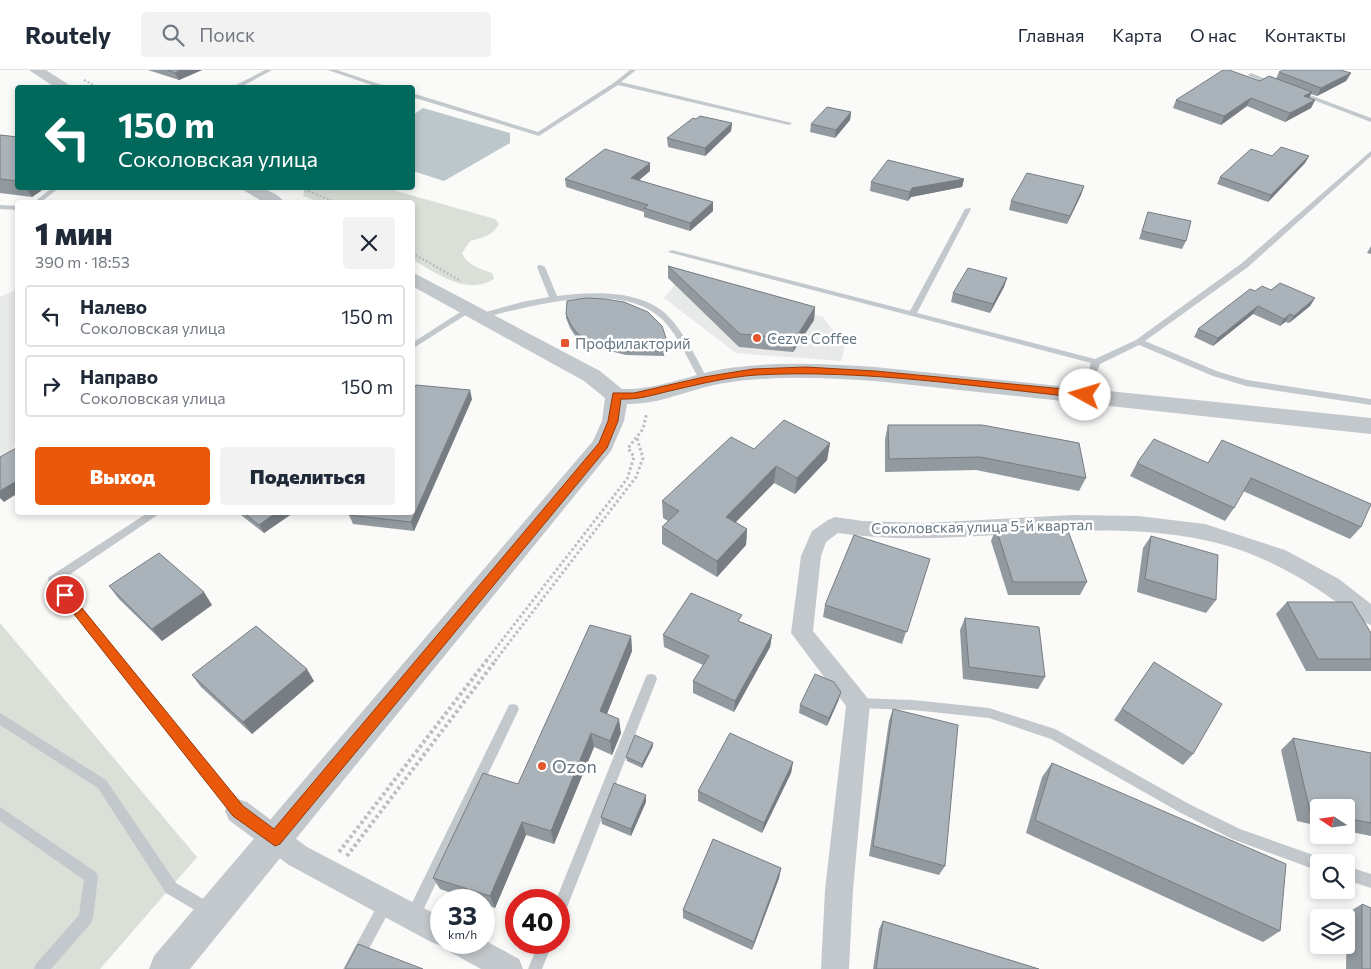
<!DOCTYPE html>
<html lang="ru">
<meta charset="utf-8">
<style>
:root{--surface:#fff;--page:#f2f2f3;--text:#1f2937;--muted:#747a83;--line:#e0e1e3;--accent:#ea580c}
body{margin:0;font-family:Commissioner,sans-serif;background:var(--page);color:var(--text);height:100vh;display:flex;flex-direction:column;font-size:19px;white-space:nowrap}
*{box-sizing:border-box;margin:0}
p{font-size:16px;color:var(--muted)}
.icon{flex:none;width:28px;height:28px;fill:none;stroke:currentColor;stroke-width:2;stroke-linecap:round;stroke-linejoin:round}
.map{position:relative;flex:1;overflow:hidden}
.details{position:absolute;left:15px;top:130px;width:400px;height:315px;display:flex;flex-direction:column;background:var(--surface);border-radius:5px;box-shadow:0 2px 8px #0003}
.details>*{flex:none}
.banner{position:absolute;left:15px;top:15px;width:400px;height:105px;border-radius:5px;box-shadow:0 2px 8px #0003;background:#00695c;color:#fff;overflow:hidden}
.needle{width:32px;rotate:283deg}
.tools{position:absolute;left:1310px;top:729px;display:grid;gap:10px}
.tools a{display:grid;place-items:center;width:45px;height:45px;border-radius:5px;background:var(--surface);box-shadow:0 2px 8px #0003;font-size:25px}
.speed{position:absolute;left:430px;top:819px;display:flex;gap:10px;font-size:25px;font-weight:700;text-align:center}
.speed>*{display:grid;place-content:center;width:65px;height:65px;border-radius:50%;background:var(--surface);box-shadow:0 2px 8px #0003;line-height:1}
.speed small{font-size:12px;font-weight:400}
.speed .limit{border:8px solid #d22;background:#fff;color:#111}
.pin{position:absolute;display:grid;place-items:center;width:42px;height:42px;color:#fff;margin:-21px;border:2px solid #fff;border-radius:50%;box-shadow:0 1px 5px #0007}
.me{position:absolute;width:55px;margin:-28px;rotate:276deg;stroke-linejoin:round;filter:drop-shadow(0 0 4px #0008)}
.turn{display:flex;align-items:center;gap:18px;height:105px;padding:0 20px;font-size:22px}
.turn .icon{width:65px;height:65px;stroke-width:2.5}
.turn b{display:block;font-size:35px;line-height:42px}
.round{display:grid;place-items:center;flex:none;width:52px;height:52px;border-radius:5px;background:var(--page)}
.head{display:flex;align-items:center;justify-content:space-between;height:85px;padding:0 20px}
h1{font-size:30px;font-weight:800;line-height:38px}
.button{display:flex;gap:10px;margin-top:auto;padding:10px 20px}
.button a{flex:1;height:58px;border-radius:5px;background:var(--accent);color:#fff;font-size:20px;font-weight:800;line-height:58px;text-align:center}
.button a+a{background:var(--page);color:var(--text)}
ul{padding:0;list-style:none}
li{display:flex;align-items:center;gap:15px;height:62px;margin:0 10px 8px;padding:0 10px;border:2px solid var(--line);border-radius:5px}
li div{flex:1}
li b{display:block;font-size:19px}
li em{font-style:normal}
header{display:flex;align-items:center;gap:30px;box-sizing:border-box;height:70px;padding:0 25px;background:var(--surface);border-bottom:1px solid var(--line)}
header strong{font-size:24px}
nav{display:flex;gap:28px;margin-inline-start:auto;font-size:18px}
.search{width:350px;height:45px;background:var(--page);display:flex;align-items:center;gap:12px;box-sizing:border-box;padding:0 18px;border-radius:5px;color:var(--muted);font-size:19px}
.map>svg:first-child{display:block}
.built{fill:#e8e9e9}
.green{fill:#dadfd7}
.water{fill:#bbc7cb}
.lines{fill:none;stroke-linecap:round;stroke-linejoin:round}
.path-far3{stroke:#bbbfc2;stroke-width:2;stroke-dasharray:2 2;stroke-linecap:butt}
.path-far2{stroke:#bbbfc2;stroke-width:2.5;stroke-dasharray:2 2;stroke-linecap:butt}
.path-far1{stroke:#bbbfc2;stroke-width:3;stroke-dasharray:2.5 2.5;stroke-linecap:butt}
.path{stroke:#bbbfc2;stroke-width:4;stroke-dasharray:3 3;stroke-linecap:butt}
.service{fill:#c3c8cc;fill-rule:evenodd}
.minor{fill:#c3c8cc;fill-rule:evenodd}
.tertiary{fill:#c3c8cc;fill-rule:evenodd}
.wall{fill:#929a9f}
.shaded-wall{fill:#777d82}
.building{fill:#aab3b9;stroke:#777d82}
.route{fill:#ea580c;stroke:#983908}
.poi-dot{fill:#e4572e;stroke:#fff;stroke-width:2}
.labels{text-anchor:middle;dominant-baseline:central;stroke-width:5;stroke-linejoin:round;paint-order:stroke}
.poi-label{font-size:15px;fill:#657683;stroke:#fff;text-anchor:start}
.street-label{font-size:15px;fill:#657683;stroke:#fff}
.near-poi-label{font-size:18px;fill:#657683;stroke:#fff;text-anchor:start}
</style>
<header>
<strong>Routely</strong>
<div class="search"><svg class="icon" aria-label="search" viewBox="0 0 24 24"><circle cx="10" cy="10" r="6"/><path d="M15 15l6 6"/></svg>Поиск</div>
<nav><a>Главная</a><a>Карта</a><a>О нас</a><a>Контакты</a></nav>
</header>
<div class="map">
<svg width="1371" height="899" viewBox="0 0 1371 899">
<rect width="100%" height="100%" fill="#fafaf8"/>
<g class="built">
<polygon points="681,207 823,247 845,276 841,291 736,283 664,228"/>
<polygon points="17,219 17,366 10,389 0,395 0,227"/>
</g>
<g class="green">
<path d="M 305,118 L 386,118 L 495,149 L 499,154 C 493,166 481,168 470,171 L 462,183 C 467,195 480,199 492,203 L 494,209 C 467,226 438,204 413,190 L 412,132 L 319,132 L 303,126 Z"/>
<polygon points="0,553 197,787 100,899 0,899"/>
</g>
<polygon class="water" points="423,38 510,63 510,73 444,111 413,101 413,45"/>
<g class="lines">
<g class="path-far3">
<polyline points="84,10 99,18"/>
<polyline points="301,118 335,132"/>
</g>
<g class="path-far2">
<polyline points="412,183 461,211"/>
<polyline points="646,347 646,345"/>
</g>
<g class="path-far1">
<polyline points="486,591 627,409 634,387 628,378 643,359 646,346"/>
<polyline points="495,591 636,407 643,388 637,368"/>
</g>
<g class="path">
<polyline points="339,782 487,590"/>
<polyline points="347,786 496,590"/>
</g>
<g class="service">
<polygon points="265,0 272,0 239,18 230,18"/>
<polygon points="328,0 337,0 391,18 380,18"/>
<polygon points="630,0 636,0 621,12 792,53 789,55 618,15 539,66 412,27 412,23 538,62 615,12"/>
<polygon points="1251,3 1276,13 1277,14 1272,15 1249,6 1248,5"/>
<polygon points="1295,21 1299,21 1371,48 1371,52 1295,23"/>
<polygon points="1371,81 1371,86 1248,197 1145,271 1219,302 1247,310 1371,329 1371,335 1246,316 1213,306 1139,275 1100,294 1089,325 1085,328 1081,325 1091,293 668,182 672,180 910,241 965,139 970,138 971,139 917,243 1095,289 1136,270 1242,193"/>
<polygon points="52,118 59,118 41,132 34,132"/>
<polygon points="0,135 18,136 18,140 0,139"/>
<path d="M 538,195 L 541,195 L 545,197 L 557,226 C 592,222 639,219 667,245 C 685,263 696,288 708,310 L 707,312 L 701,312 C 688,291 680,268 663,250 C 622,209 530,236 482,248 L 479,248 L 479,244 L 522,232 L 549,227 L 537,197 Z"/>
<polygon points="468,237 474,237 475,239 412,279 412,273"/>
<polygon points="149,442 162,442 60,511 243,737 244,741 243,745 238,747 233,745 48,510 49,507"/>
<polygon points="651,604 655,605 657,609 566,840 564,845 559,847 559,830 556,830 645,609 647,605"/>
<polygon points="858,628 913,630 989,638 1055,659 1189,734 1240,759 1319,787 1324,789 1325,792 1319,792 1319,801 1232,769 1179,742 1051,669 989,648 913,640 858,638 854,637 852,633 854,629"/>
<polygon points="513,634 517,635 519,639 418,851 413,853 408,851 406,846 408,841 509,635"/>
<polygon points="0,643 106,710 176,813 215,836 217,841 215,846 210,848 205,846 166,823 98,718 0,655"/>
<polygon points="0,737 96,802 98,807 93,848 91,853 51,899 34,899 36,894 79,845 84,810 0,751"/>
<polygon points="1346,796 1371,804 1371,818 1346,810"/>
<polygon points="386,827 391,829 393,834 358,899 343,899 381,829"/>
<polygon points="539,872 553,872 542,899 528,899"/>
</g>
<g class="minor">
<path d="M 1072,445 L 1138,446 L 1205,454 L 1285,480 L 1339,509 L 1371,534 L 1371,555 L 1363,552 C 1316,515 1264,482 1204,470 C 1083,444 959,481 838,463 L 826,472 L 821,486 L 813,561 L 866,626 L 870,633 L 853,820 L 849,899 L 821,899 L 825,820 L 846,636 L 791,563 L 801,486 L 812,461 L 828,450 L 835,447 L 863,451 L 923,453 Z"/>
<polygon points="238,729 247,732 307,777 441,847 441,872 484,872 484,870 519,889 523,899 481,899 450,882 447,874 441,876 431,872 289,795 229,750 225,741 229,732"/>
</g>
<g class="tertiary">
<polygon points="29,0 46,0 74,18 56,18"/>
<path d="M 240,118 C 254,116 275,119 284,132 L 263,132 Z"/>
<path d="M 412,202 L 600,301 L 622,319 C 657,320 689,305 723,299 C 773,291 825,294 875,297 L 1371,348 L 1371,364 L 875,311 C 825,308 774,305 725,313 C 692,318 660,335 627,334 L 624,351 L 611,381 L 190,899 L 149,899 L 154,886 L 593,371 L 602,351 L 605,328 L 584,311 L 412,216 Z"/>
</g>
</g>
<g class="wall">
<polygon points="148,0 202,0 179,10"/>
<polygon points="1279,2 1351,3 1346,11 1317,26 1311,24 1309,28 1315,30 1311,38 1285,52 1247,36 1221,55 1173,38 1176,30 1260,11 1276,9"/>
<polygon points="851,42 850,50 835,68 810,62 811,54"/>
<polygon points="732,53 731,61 705,86 668,77 667,68"/>
<polygon points="0,65 18,67 18,118 45,118 32,127 0,123"/>
<polygon points="1272,86 1309,86 1305,93 1268,132 1217,114 1220,107"/>
<polygon points="650,101 639,110 713,132 713,141 690,161 644,147 644,142 566,117 565,109"/>
<polygon points="964,109 962,117 911,127 908,131 870,121 871,112"/>
<polygon points="1084,116 1081,125 1067,154 1009,140 1011,131"/>
<polygon points="1148,142 1186,171 1182,179 1139,169"/>
<polygon points="1371,176 1371,184 1367,183"/>
<polygon points="668,196 815,237 814,250 793,282 739,277 668,208"/>
<polygon points="1007,208 1004,217 990,243 951,232 953,223"/>
<polygon points="1271,220 1315,228 1310,236 1289,253 1285,252 1280,256 1253,244 1213,276 1194,267 1198,259 1255,221"/>
<polygon points="566,244 666,268 664,286 626,285 590,276 576,267 570,258 566,248"/>
<polygon points="472,329 414,461 353,454 349,445"/>
<polygon points="888,355 1086,408 1079,421 976,400 885,402 885,369"/>
<polygon points="1222,370 1361,457 1350,469 1243,421 1234,438 1225,451 1130,406 1137,393 1208,393"/>
<polygon points="830,373 827,390 795,424 774,413 736,452 747,459 746,475 717,507 662,474 662,457 668,451 663,448 662,431 754,379"/>
<polygon points="237,442 293,442 293,443 264,463"/>
<polygon points="996,458 1087,512 1080,525 1008,525 991,471"/>
<polygon points="1151,466 1216,530 1206,543 1137,522 1143,478"/>
<polygon points="930,489 902,574 823,547 825,535"/>
<polygon points="109,516 212,535 162,571 119,529"/>
<polygon points="1287,532 1371,563 1371,601 1306,601 1276,544"/>
<polygon points="965,548 1045,607 1038,619 963,609 960,560"/>
<polygon points="742,552 772,565 770,577 734,642 693,623 693,611 703,595 664,577 663,565"/>
<polygon points="631,566 632,581 607,644 621,663 612,685 594,677 554,774 526,765 495,838 484,834 484,830 472,830 440,819 433,808 518,714"/>
<polygon points="1154,592 1193,684 1183,695 1114,650"/>
<polygon points="192,605 314,611 252,664 201,617"/>
<polygon points="839,629 827,656 799,643 800,635"/>
<polygon points="893,639 945,796 939,805 869,786 889,651"/>
<polygon points="1293,668 1371,683 1371,766 1346,761 1346,738 1319,738 1319,756 1297,751 1281,680"/>
<polygon points="653,676 642,698 627,691 626,687"/>
<polygon points="793,692 791,703 762,763 698,731 698,721"/>
<polygon points="1052,693 1280,861 1263,872 1026,763 1042,707"/>
<polygon points="646,732 631,766 602,754 601,747"/>
<polygon points="781,798 779,808 752,880 683,848 683,840"/>
<polygon points="1362,834 1371,899 1346,899 1347,843"/>
<polygon points="883,851 1039,899 873,899 879,859"/>
</g>
<g class="shaded-wall">
<polygon points="181,0 202,0 179,10 175,3"/>
<polygon points="1351,3 1346,11 1317,26 1321,18"/>
<polygon points="1312,22 1308,30 1304,26"/>
<polygon points="1251,28 1247,36 1221,55 1224,46"/>
<polygon points="1315,30 1311,38 1285,52 1290,43"/>
<polygon points="851,42 850,50 835,68 836,60"/>
<polygon points="732,53 731,61 705,86 705,78"/>
<polygon points="1309,86 1305,93 1268,132 1271,125"/>
<polygon points="650,93 650,101 632,116 631,108"/>
<polygon points="964,109 962,117 911,127 908,131 910,122 912,118"/>
<polygon points="1084,116 1081,125 1067,154 1070,146"/>
<polygon points="26,118 45,118 32,127"/>
<polygon points="713,132 713,141 690,161 690,153"/>
<polygon points="1007,208 1004,217 990,243 993,234"/>
<polygon points="1315,228 1310,236 1289,253 1294,246"/>
<polygon points="1258,236 1253,244 1213,276 1218,268"/>
<polygon points="815,237 814,250 793,282 795,269"/>
<polygon points="1290,244 1285,252 1280,256 1284,249"/>
<polygon points="470,320 472,329 414,461 411,452"/>
<polygon points="830,373 827,390 795,424 797,408"/>
<polygon points="776,396 774,413 725,463 726,447"/>
<polygon points="18,410 18,423 4,432 0,428 0,421"/>
<polygon points="277,442 293,443 264,463 259,455"/>
<polygon points="747,459 746,475 717,507 717,491"/>
<polygon points="204,522 212,535 162,571 152,559"/>
<polygon points="772,565 770,577 734,642 735,631"/>
<polygon points="631,566 632,581 602,656 600,641"/>
<polygon points="307,599 314,611 252,664 243,652"/>
<polygon points="841,622 839,629 827,656 829,648"/>
<polygon points="619,649 621,663 612,685 610,671"/>
<polygon points="591,663 594,677 554,774 551,761"/>
<polygon points="653,673 653,676 642,698 642,694"/>
<polygon points="793,692 791,703 762,763 764,753"/>
<polygon points="646,725 646,732 631,766 631,759"/>
<polygon points="522,752 526,765 495,838 490,826"/>
<polygon points="781,798 779,808 752,880 754,872"/>
</g>
<g class="building">
<polygon points="167,0 181,0 175,3"/>
<polygon points="1223,0 1229,0 1260,11 1269,6 1312,22 1304,26 1315,30 1290,43 1251,28 1224,46 1176,30"/>
<polygon points="1283,0 1340,0 1351,3 1321,18 1279,2"/>
<polygon points="827,37 851,42 836,60 811,54"/>
<polygon points="700,46 732,53 705,78 667,68 693,48 696,49"/>
<polygon points="0,65 18,67 18,111 0,109"/>
<polygon points="1281,77 1309,86 1271,125 1220,107 1251,79 1272,86"/>
<polygon points="605,79 650,93 631,108 713,132 690,153 644,138 648,135 565,109"/>
<polygon points="888,90 964,109 912,118 910,122 871,112"/>
<polygon points="1027,103 1084,116 1070,146 1011,131"/>
<polygon points="1148,142 1191,151 1186,171 1142,161"/>
<polygon points="668,196 815,237 795,269 740,264"/>
<polygon points="968,198 1007,208 993,234 953,223"/>
<polygon points="1280,213 1315,228 1294,246 1290,244 1284,249 1258,236 1218,268 1198,259 1250,219 1255,221 1262,216 1271,220"/>
<polygon points="586,228 605,229 624,232 648,242 662,256 666,268 664,281 626,281 589,272 576,262 570,253 566,244 567,231"/>
<polygon points="416,315 470,320 411,452 349,445 351,442 412,442 412,322"/>
<polygon points="784,350 830,373 797,408 776,396 726,447 747,459 717,491 662,457 679,441 662,431 731,367 754,379"/>
<polygon points="888,355 982,355 1079,373 1086,408 980,387 889,389"/>
<polygon points="1154,369 1208,393 1222,370 1371,434 1361,457 1251,408 1234,438 1137,393"/>
<polygon points="18,377 18,410 0,421 0,387"/>
<polygon points="243,442 277,442 259,455"/>
<polygon points="996,458 1067,458 1087,512 1013,512"/>
<polygon points="854,465 930,489 907,562 825,535"/>
<polygon points="1151,466 1218,485 1216,530 1145,509"/>
<polygon points="159,483 204,522 152,559 109,516"/>
<polygon points="691,523 742,545 738,551 772,565 735,631 693,611 709,586 663,565"/>
<polygon points="1287,532 1352,532 1371,563 1371,589 1318,589"/>
<polygon points="965,548 1039,557 1045,607 969,597"/>
<polygon points="590,555 631,566 600,641 619,649 610,671 591,663 551,761 522,752 490,826 433,808 483,703 518,714"/>
<polygon points="256,556 307,599 243,652 192,605"/>
<polygon points="1154,592 1222,634 1193,684 1122,639"/>
<polygon points="815,604 834,612 841,622 829,648 800,635"/>
<polygon points="893,639 958,655 945,796 873,776"/>
<polygon points="730,663 793,692 764,753 698,721"/>
<polygon points="635,665 653,673 642,694 626,687"/>
<polygon points="1293,668 1371,683 1371,753 1346,748 1346,738 1319,738 1319,743 1310,741"/>
<polygon points="1052,693 1286,794 1280,861 1035,750"/>
<polygon points="614,713 646,725 631,759 601,747"/>
<polygon points="713,769 781,798 754,872 683,840"/>
<polygon points="1362,834 1371,838 1371,899 1362,899"/>
<polygon points="883,851 1039,899 876,899"/>
<polygon points="358,874 423,899 345,899"/>
</g>
<path class="route" d="M 806,297 L 875,301 L 1085,321 L 1090,325 L 1085,328 C 976,317 866,299 756,305 C 728,307 700,314 674,320 C 656,324 639,330 621,329 L 618,351 L 607,378 L 280,774 L 275,776 L 233,746 L 59,525 L 65,520 L 69,522 L 243,736 L 274,759 L 599,373 L 608,351 L 613,323 L 634,323 L 704,307 L 753,299 Z"/>
<g class="poi-dot">
<circle cx="757" cy="268" r="5"/>
<rect x="560" y="268" width="10" height="10" rx="2.5"/>
<circle cx="542" cy="696" r="5"/>
</g>
<g class="labels">
<g class="poi-label">
<text x="767" y="268">Cezve Coffee</text>
<text x="575" y="273">Профилакторий</text>
</g>
<g class="street-label">
<text transform="translate(982 456) rotate(-1)">Соколовская улица 5-й квартал</text>
</g>
<g class="near-poi-label">
<text x="552" y="696">Ozon</text>
</g>
</g>
</svg>
<div class="tools">
<a><svg class="needle" viewBox="-14 -14 28 28"><path d="M0-13l5 13h-10z" fill="#e53935"/><path d="M0 13l5-13h-10z" fill="#747a83"/></svg></a>
<a><svg class="icon" aria-label="search" viewBox="0 0 24 24"><circle cx="10" cy="10" r="6"/><path d="M15 15l6 6"/></svg></a>
<a><svg class="icon" aria-label="layers" viewBox="0 0 24 24"><path d="M12 4l9 5-9 5-9-5zM3 14l9 5 9-5"/></svg></a>
</div>
<div class="speed"><div>33<small>km/h</small></div><div class="limit">40</div></div>
<div class="pin" style="left:65px;top:525px;background:#d93025"><svg class="icon" aria-label="arrive" viewBox="0 0 24 24"><path d="M6 21V4h12l-3 4 3 4H6"/></svg></div>
<svg class="me" style="left:1085px;top:325px" viewBox="-20 -20 40 40"><circle r="19" fill="#fff"/><path d="M0-13L10 11 0 6-10 11z" fill="#ea580c"/></svg>
<div class="banner">
<div class="turn"><svg class="icon" aria-label="left" viewBox="0 0 24 24"><path d="M17 20v-9H6M10 6l-5 5 5 5"/></svg><div><b>150 m</b>Соколовская улица</div></div>
</div>
<section class="details">
<div class="head"><div><h1>1 мин</h1><p>390 m · 18:53</p></div><a class="round"><svg class="icon" aria-label="close" viewBox="0 0 24 24"><path d="M6 6l12 12M18 6L6 18"/></svg></a></div>
<ul>
<li><svg class="icon" aria-label="left" viewBox="0 0 24 24"><path d="M17 20v-9H6M10 6l-5 5 5 5"/></svg><div><b>Налево</b><p>Соколовская улица</p></div><em>150 m</em></li>
<li><svg class="icon" aria-label="right" viewBox="0 0 24 24"><path d="M7 20v-9h11M14 6l5 5-5 5"/></svg><div><b>Направо</b><p>Соколовская улица</p></div><em>150 m</em></li>
</ul>
<div class="button"><a>Выход</a><a>Поделиться</a></div>
</section>
</div>
